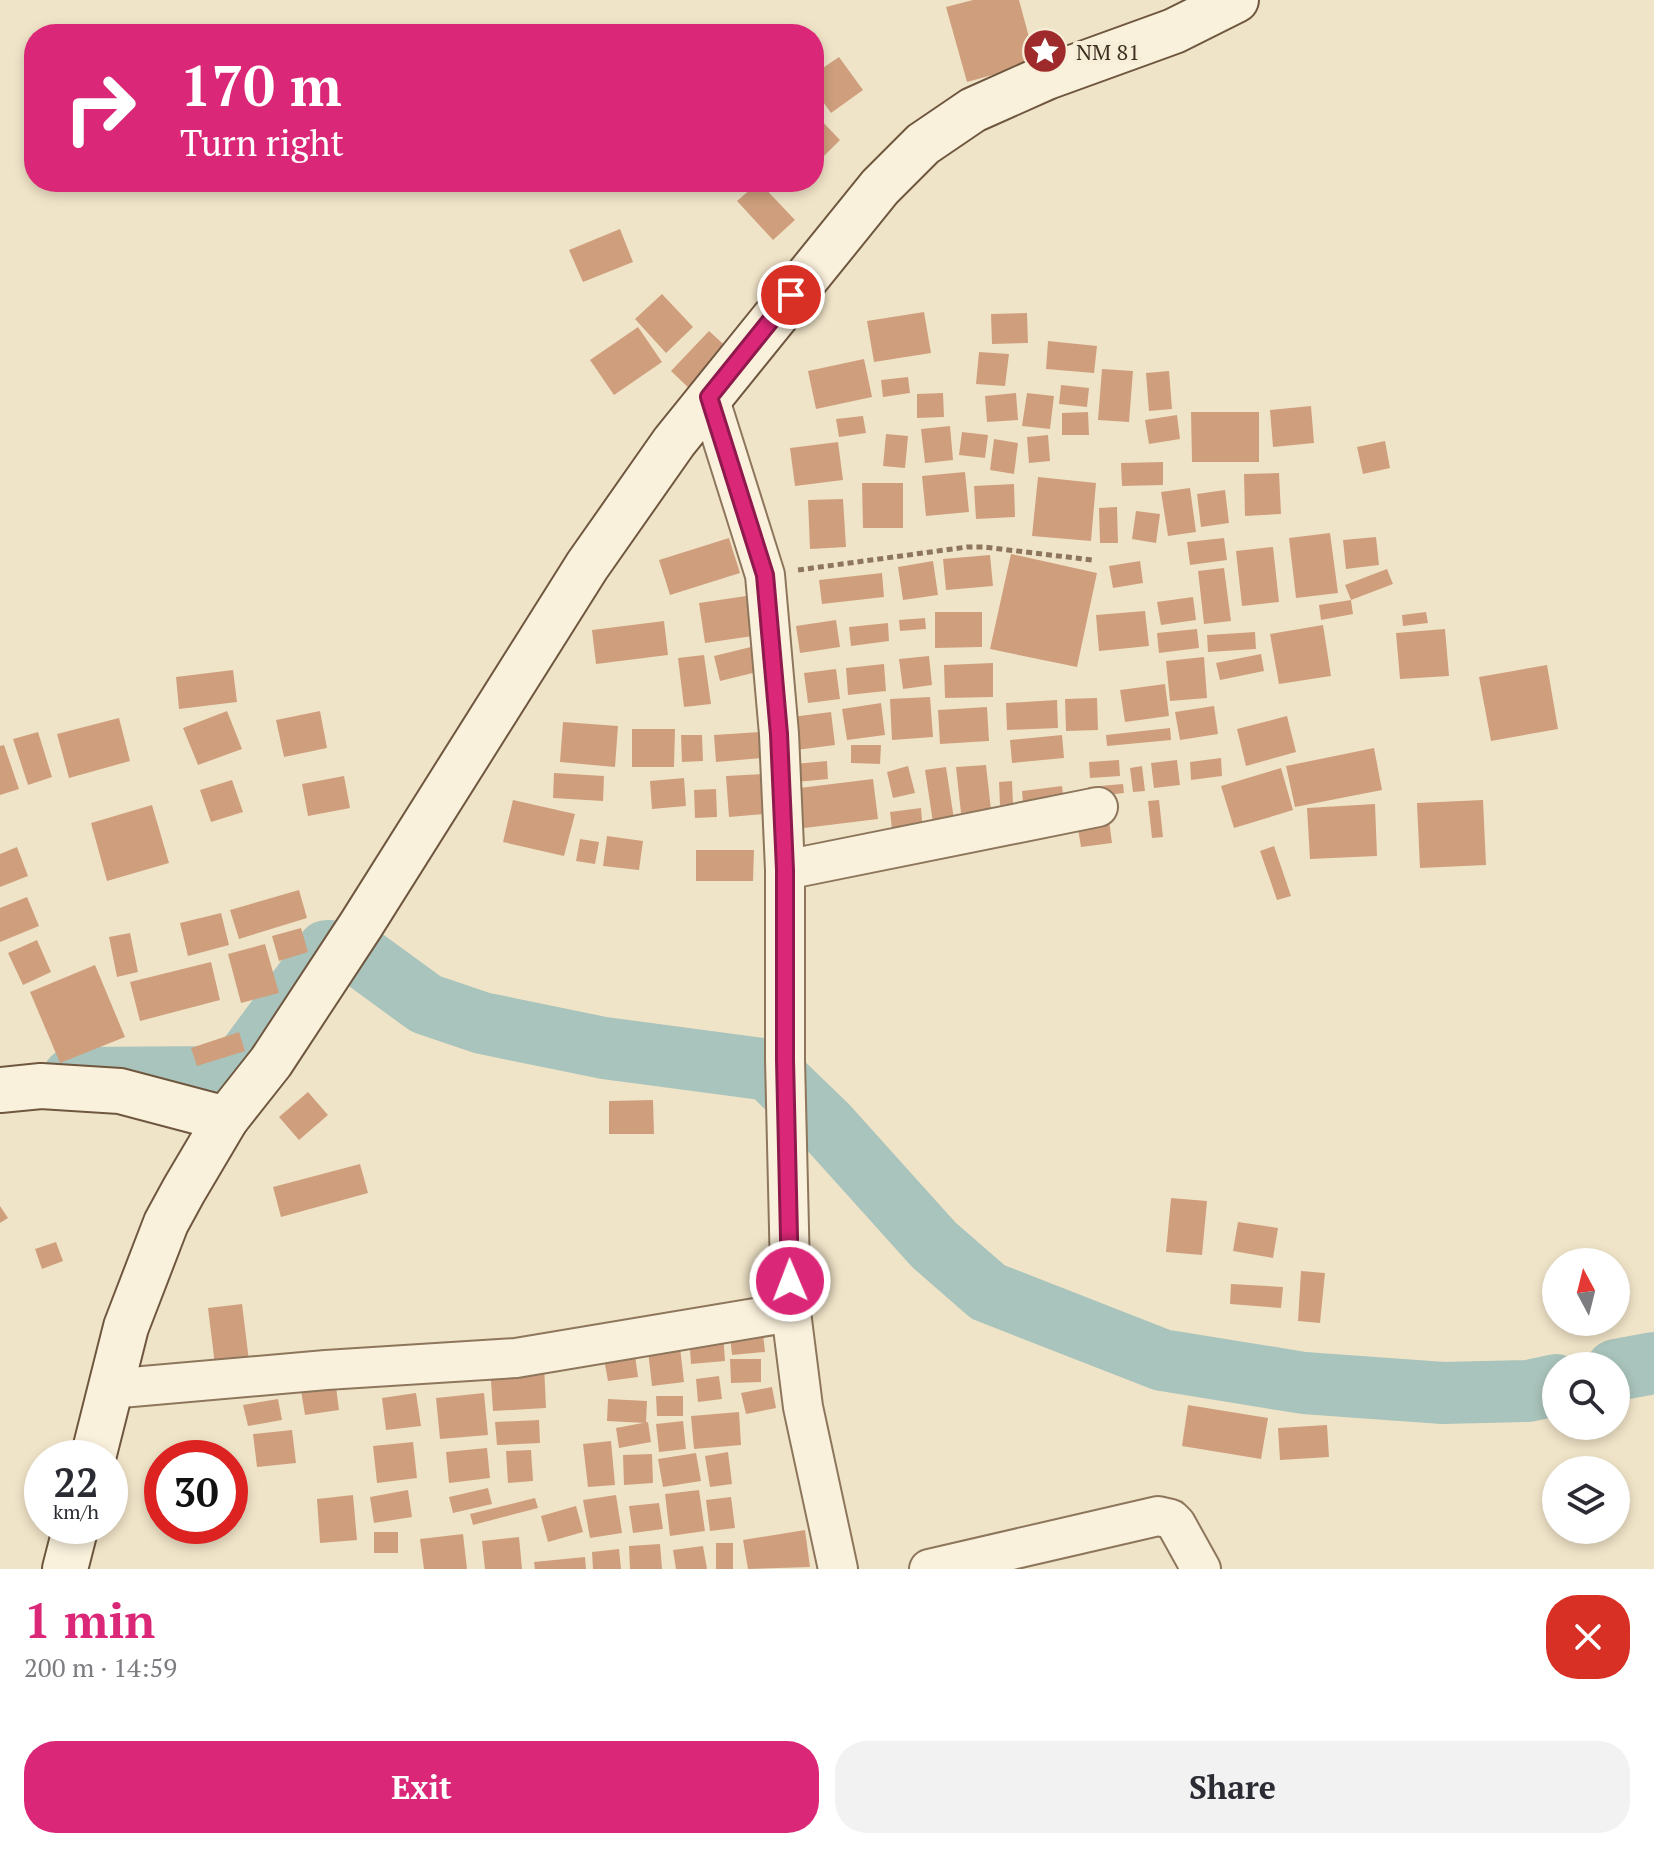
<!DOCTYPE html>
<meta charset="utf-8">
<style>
:root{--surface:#fff;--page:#f2f2f3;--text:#2b2b33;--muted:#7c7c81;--accent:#db2777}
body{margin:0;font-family:"PT Serif",serif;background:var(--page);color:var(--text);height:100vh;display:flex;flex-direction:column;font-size:30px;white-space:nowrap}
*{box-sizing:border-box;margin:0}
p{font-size:26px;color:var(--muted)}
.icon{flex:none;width:44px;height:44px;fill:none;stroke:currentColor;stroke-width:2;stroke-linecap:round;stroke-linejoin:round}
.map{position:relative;height:1569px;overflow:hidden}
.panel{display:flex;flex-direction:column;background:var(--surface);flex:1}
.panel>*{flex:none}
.top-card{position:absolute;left:24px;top:24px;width:800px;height:168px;border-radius:32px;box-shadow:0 4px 12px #0003;background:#db2777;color:#fff;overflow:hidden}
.needle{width:52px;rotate:353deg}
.fabs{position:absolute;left:1542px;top:1248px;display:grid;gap:16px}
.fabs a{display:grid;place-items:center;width:88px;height:88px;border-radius:50%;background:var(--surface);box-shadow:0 4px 12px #0003;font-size:40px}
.speed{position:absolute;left:24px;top:1440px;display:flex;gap:16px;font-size:40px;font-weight:700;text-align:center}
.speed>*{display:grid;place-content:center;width:104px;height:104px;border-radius:50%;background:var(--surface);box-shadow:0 4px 12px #0003;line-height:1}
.speed small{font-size:20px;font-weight:400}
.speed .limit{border:12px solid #d22;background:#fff;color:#111}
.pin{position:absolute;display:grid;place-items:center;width:68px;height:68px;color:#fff;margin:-34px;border:4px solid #fff;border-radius:50%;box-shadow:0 2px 8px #0007}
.me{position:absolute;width:88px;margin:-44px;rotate:359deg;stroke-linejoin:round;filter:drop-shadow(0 0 6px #0008)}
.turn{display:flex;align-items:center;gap:28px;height:168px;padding:0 24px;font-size:36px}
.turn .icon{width:104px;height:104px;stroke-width:2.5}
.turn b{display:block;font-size:56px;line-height:68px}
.round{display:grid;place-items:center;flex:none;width:84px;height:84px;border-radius:32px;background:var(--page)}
.headline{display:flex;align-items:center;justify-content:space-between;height:136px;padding:0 24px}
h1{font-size:48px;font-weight:800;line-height:60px;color:var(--accent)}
.primary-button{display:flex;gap:16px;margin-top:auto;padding:16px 24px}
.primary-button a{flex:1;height:92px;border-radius:32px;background:var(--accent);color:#fff;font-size:32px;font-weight:800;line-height:92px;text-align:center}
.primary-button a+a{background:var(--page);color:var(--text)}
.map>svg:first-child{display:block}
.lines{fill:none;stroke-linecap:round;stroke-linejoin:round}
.river{stroke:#a9c4bc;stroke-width:62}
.building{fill:#cf9f7d}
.street-casing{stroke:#8d765c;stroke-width:42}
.secondary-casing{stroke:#6f573f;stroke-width:48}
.path{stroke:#8d765c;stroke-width:5;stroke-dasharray:6 4;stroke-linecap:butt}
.street{stroke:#faf1dc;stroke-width:38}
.secondary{stroke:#faf1dc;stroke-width:44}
.route-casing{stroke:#8e194d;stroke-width:20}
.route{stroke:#db2777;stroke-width:14}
.labels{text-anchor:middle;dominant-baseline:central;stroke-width:8;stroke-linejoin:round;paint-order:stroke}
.poi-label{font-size:22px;fill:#3d2e20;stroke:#f7eed8;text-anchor:start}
</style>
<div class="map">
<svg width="1654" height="1569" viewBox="0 0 1654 1569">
<rect width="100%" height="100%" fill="#f0e4c8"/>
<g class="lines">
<g class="river">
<polyline points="73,1078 219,1077 246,1061 327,951 356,953 426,1004 482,1023 604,1048 769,1070 826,1125 934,1245 988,1292 1162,1360 1304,1383 1443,1393 1528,1391 1556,1385"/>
<polyline points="1616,1370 1654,1363"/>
</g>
</g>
<g class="building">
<polygon points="973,0 1019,0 1036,63 967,82 946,7"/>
<polygon points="839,57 863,90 831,113 814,89 814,74"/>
<polygon points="814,113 840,140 814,166"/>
<polygon points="759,182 795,220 773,240 737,201"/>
<polygon points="620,229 633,262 583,282 569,250"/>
<polygon points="662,294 693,327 666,353 635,319"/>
<polygon points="924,312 931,353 874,362 867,321"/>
<polygon points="1027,313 1028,343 992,344 991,314"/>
<polygon points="638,327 662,362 614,395 590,360"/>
<polygon points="709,331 732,352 693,392 671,371"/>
<polygon points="1048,341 1097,346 1094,373 1046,369"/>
<polygon points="979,352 1009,354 1005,386 976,384"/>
<polygon points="864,359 872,397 816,409 808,371"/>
<polygon points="1102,369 1133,371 1129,422 1098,420"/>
<polygon points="1169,371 1172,409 1149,411 1146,373"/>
<polygon points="908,377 910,393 883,397 881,380"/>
<polygon points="1061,385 1089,388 1087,407 1059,404"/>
<polygon points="943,393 944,417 917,418 917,394"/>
<polygon points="1016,393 1018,420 987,422 985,396"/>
<polygon points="1027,393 1054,396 1050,429 1022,426"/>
<polygon points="1311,406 1314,443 1273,447 1270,410"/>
<polygon points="1088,412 1089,435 1062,435 1062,413"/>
<polygon points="1191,412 1259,412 1259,462 1192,462"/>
<polygon points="1177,415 1180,439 1149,444 1145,420"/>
<polygon points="863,416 866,433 839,437 836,419"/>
<polygon points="950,426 953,460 925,463 921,429"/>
<polygon points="962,432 988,435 985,458 959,455"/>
<polygon points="886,434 908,436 905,468 883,466"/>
<polygon points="1048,435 1050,461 1029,463 1027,437"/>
<polygon points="994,439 1018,443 1014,474 990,470"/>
<polygon points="1385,441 1390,468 1363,474 1357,447"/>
<polygon points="838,442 843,480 795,486 790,448"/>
<polygon points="1163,462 1163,485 1122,486 1121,463"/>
<polygon points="965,472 969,512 926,516 922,476"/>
<polygon points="1279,473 1281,514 1245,516 1244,474"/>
<polygon points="1038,477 1096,483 1091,541 1032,536"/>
<polygon points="862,483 903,483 903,528 863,528"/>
<polygon points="1014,484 1015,517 976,519 974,486"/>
<polygon points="1190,488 1196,532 1168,536 1161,492"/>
<polygon points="1225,490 1229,523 1201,527 1197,494"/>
<polygon points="843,499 846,547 810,549 808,500"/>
<polygon points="1117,507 1118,543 1100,543 1099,508"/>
<polygon points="1136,511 1160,514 1156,543 1132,539"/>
<polygon points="1330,533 1338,593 1296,598 1289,538"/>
<polygon points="1376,537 1379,565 1346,569 1343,540"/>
<polygon points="729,538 740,573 670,595 659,560"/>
<polygon points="1224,538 1227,560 1190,565 1187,542"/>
<polygon points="1273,547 1279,602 1242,606 1236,551"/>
<polygon points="1011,554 1097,573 1077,667 990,649"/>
<polygon points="990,555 993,586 946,590 943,559"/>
<polygon points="933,561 938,595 903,600 898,567"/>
<polygon points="1140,561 1143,583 1113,588 1109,566"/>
<polygon points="1224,568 1231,621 1204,624 1198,571"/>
<polygon points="1387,569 1393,584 1351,600 1353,614 1321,620 1319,605 1351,600 1345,585"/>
<polygon points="882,573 884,597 822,604 819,580"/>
<polygon points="746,596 753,636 705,643 699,603"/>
<polygon points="1193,597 1196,620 1161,625 1157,602"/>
<polygon points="1145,611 1149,646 1099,651 1096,615"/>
<polygon points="935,612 982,612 982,647 935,648"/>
<polygon points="1426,612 1428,623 1403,626 1402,615"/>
<polygon points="925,618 926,629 900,631 899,620"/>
<polygon points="836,620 840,647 800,653 796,626"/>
<polygon points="664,621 668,655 596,664 592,630"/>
<polygon points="888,623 889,641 851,646 849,627"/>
<polygon points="1323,625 1331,676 1279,684 1270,634"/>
<polygon points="1197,629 1199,648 1159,653 1157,633"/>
<polygon points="1445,629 1449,676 1400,679 1396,633"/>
<polygon points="1255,632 1256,649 1208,652 1207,635"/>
<polygon points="755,646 761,671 720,681 714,656"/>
<polygon points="1261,654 1264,671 1220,680 1216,663"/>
<polygon points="704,655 711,704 684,707 678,658"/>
<polygon points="929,656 932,685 903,689 899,659"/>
<polygon points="1204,657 1207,698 1170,701 1166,661"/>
<polygon points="993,663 993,697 945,698 944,665"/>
<polygon points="884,664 886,691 848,695 846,668"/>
<polygon points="1547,665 1558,729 1491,741 1479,677"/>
<polygon points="836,669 840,699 808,703 804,673"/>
<polygon points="233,670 237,702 179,709 176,677"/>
<polygon points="1165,684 1169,716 1125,722 1120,690"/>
<polygon points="930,697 933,737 892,740 890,699"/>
<polygon points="1097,698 1098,730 1066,731 1065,699"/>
<polygon points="1057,700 1058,728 1007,730 1006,703"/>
<polygon points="881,703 885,735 847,740 842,709"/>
<polygon points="1214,706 1218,734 1180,740 1175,712"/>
<polygon points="987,707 989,741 940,744 938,710"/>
<polygon points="227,711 242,749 198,765 183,728"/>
<polygon points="320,711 327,748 284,757 276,720"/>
<polygon points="831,712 835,745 788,751 784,718"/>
<polygon points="1287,716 1296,752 1246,766 1237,729"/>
<polygon points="119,718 130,761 69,778 57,734"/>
<polygon points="563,722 618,726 615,767 560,762"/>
<polygon points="1170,728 1171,740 1107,746 1106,735"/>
<polygon points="632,729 675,729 674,767 632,767"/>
<polygon points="38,732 52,777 28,785 13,739"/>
<polygon points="760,732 762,758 716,762 714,735"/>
<polygon points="681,735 702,735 703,761 682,762"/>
<polygon points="1062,735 1064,758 1012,763 1010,740"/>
<polygon points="4,745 19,789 0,795 0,746"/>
<polygon points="851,745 881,745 880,764 851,763"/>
<polygon points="1374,748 1382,790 1295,807 1286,766"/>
<polygon points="1221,758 1222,776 1191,780 1190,762"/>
<polygon points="1119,760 1120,776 1090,778 1089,762"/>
<polygon points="1177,760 1180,785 1154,788 1151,763"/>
<polygon points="827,761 828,779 786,783 784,765"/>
<polygon points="986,765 991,810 961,813 956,767"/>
<polygon points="908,766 915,793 893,798 887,772"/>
<polygon points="1142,766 1145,791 1133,792 1130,768"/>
<polygon points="946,767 955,826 934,829 925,770"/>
<polygon points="1281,768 1293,810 1234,828 1221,786"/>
<polygon points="554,773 604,776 603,801 553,798"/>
<polygon points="763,774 765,814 729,817 726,776"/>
<polygon points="344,776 350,808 308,816 302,784"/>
<polygon points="684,778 686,806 652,809 650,781"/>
<polygon points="873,779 878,819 788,830 783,790"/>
<polygon points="232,780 243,812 211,822 200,790"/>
<polygon points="1012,781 1013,804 1000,805 999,782"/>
<polygon points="1123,784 1124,793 1089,797 1088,787"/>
<polygon points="1062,786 1065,810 1024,815 1022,791"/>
<polygon points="716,789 717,817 695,818 694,790"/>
<polygon points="513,800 575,814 564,856 503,842"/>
<polygon points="1159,800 1163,837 1152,838 1148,801"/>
<polygon points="1483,800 1486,865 1420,868 1417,803"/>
<polygon points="1375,804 1377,856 1310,859 1307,808"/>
<polygon points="152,805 169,863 107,881 91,823"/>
<polygon points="921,808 923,834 893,837 890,812"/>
<polygon points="1108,813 1112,843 1081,847 1076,817"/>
<polygon points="607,836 643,841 639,870 603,866"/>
<polygon points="580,839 599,842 595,864 576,861"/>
<polygon points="1274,846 1291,896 1277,900 1260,851"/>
<polygon points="17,847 28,876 0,887 0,854"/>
<polygon points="696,850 754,850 753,881 696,881"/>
<polygon points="299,890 307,918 239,939 230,910"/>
<polygon points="27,897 39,926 0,942 0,908"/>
<polygon points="221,913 229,945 188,956 180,923"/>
<polygon points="301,928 308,952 279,961 272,936"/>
<polygon points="130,933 138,972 117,977 109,937"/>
<polygon points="37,940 51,972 23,985 8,953"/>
<polygon points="265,944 279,993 241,1003 228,954"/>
<polygon points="211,962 220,1000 140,1021 130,982"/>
<polygon points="95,965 125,1037 60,1063 30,992"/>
<polygon points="239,1032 245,1051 197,1066 191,1048"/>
<polygon points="308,1092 328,1115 299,1140 279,1117"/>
<polygon points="653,1100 654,1134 609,1134 609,1101"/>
<polygon points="360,1164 368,1193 281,1217 273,1187"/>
<polygon points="1171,1198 1207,1201 1202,1255 1166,1252"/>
<polygon points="0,1206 8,1218 0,1223"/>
<polygon points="1238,1222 1278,1228 1273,1258 1233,1251"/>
<polygon points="56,1242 63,1261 42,1269 35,1249"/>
<polygon points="1301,1271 1325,1273 1320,1323 1298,1321"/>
<polygon points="1231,1284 1283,1287 1281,1308 1230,1304"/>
<polygon points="242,1304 249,1361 215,1365 208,1308"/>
<polygon points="762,1324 765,1352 732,1355 729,1327"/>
<polygon points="723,1332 725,1361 691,1364 689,1334"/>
<polygon points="680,1347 684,1382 652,1386 648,1351"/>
<polygon points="635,1355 638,1377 608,1381 604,1359"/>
<polygon points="730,1359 761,1359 761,1382 731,1383"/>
<polygon points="544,1364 546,1408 493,1411 490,1366"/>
<polygon points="719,1376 722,1399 698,1402 696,1379"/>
<polygon points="335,1379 339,1410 305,1415 300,1384"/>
<polygon points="772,1387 776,1408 746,1414 741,1393"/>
<polygon points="416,1393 421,1426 386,1430 382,1398"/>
<polygon points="484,1393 488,1435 440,1439 436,1398"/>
<polygon points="656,1396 683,1396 683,1416 657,1416"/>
<polygon points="278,1399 282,1420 248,1426 243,1405"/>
<polygon points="608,1399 647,1401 646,1423 607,1421"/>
<polygon points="1188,1405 1268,1418 1261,1459 1182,1446"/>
<polygon points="739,1412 741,1445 694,1449 691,1416"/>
<polygon points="539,1420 540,1443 497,1445 495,1422"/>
<polygon points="683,1421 686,1449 659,1452 656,1424"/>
<polygon points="648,1422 651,1442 619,1448 616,1428"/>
<polygon points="1327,1425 1329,1457 1280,1460 1278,1428"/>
<polygon points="292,1430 296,1463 257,1467 253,1434"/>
<polygon points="611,1441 615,1485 588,1487 583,1444"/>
<polygon points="413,1442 417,1478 377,1483 373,1446"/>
<polygon points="487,1448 490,1478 449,1483 446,1452"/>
<polygon points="531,1450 533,1481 508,1483 506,1451"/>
<polygon points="728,1452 732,1484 710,1487 705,1456"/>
<polygon points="696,1453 701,1481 663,1487 658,1459"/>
<polygon points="652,1454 653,1483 624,1485 623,1455"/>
<polygon points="488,1488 492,1504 453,1513 449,1497"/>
<polygon points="408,1490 412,1517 374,1523 370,1497"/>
<polygon points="699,1490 705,1531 670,1536 665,1494"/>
<polygon points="353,1495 357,1540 320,1543 317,1499"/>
<polygon points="616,1495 622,1533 590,1538 583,1500"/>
<polygon points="731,1497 735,1528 710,1531 706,1500"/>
<polygon points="535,1498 538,1508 473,1525 470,1514"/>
<polygon points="659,1503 663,1529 633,1533 629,1506"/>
<polygon points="576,1506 583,1532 548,1542 541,1516"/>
<polygon points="805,1530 810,1567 748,1569 743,1540"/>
<rect x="374" y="1532" width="24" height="21"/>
<polygon points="463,1534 467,1569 424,1569 420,1539"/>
<polygon points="519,1537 522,1569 485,1569 482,1541"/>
<rect x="716" y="1543" width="17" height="26"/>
<polygon points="660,1544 662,1569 630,1569 629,1546"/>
<polygon points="703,1546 707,1569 676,1569 673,1550"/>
<polygon points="619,1549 621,1569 593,1569 592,1552"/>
<polygon points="585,1557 586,1569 535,1569 534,1562"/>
</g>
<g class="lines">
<g class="street-casing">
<g id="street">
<polyline points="709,397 765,575 779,734 785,870 785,1060 791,1312 803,1407 838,1569"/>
<polyline points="785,870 1098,807"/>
<polyline points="109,1389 326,1370 516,1358 791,1312"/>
<polyline points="929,1569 1158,1516 1171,1519 1176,1524 1201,1569"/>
</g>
</g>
<g class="secondary-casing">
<g id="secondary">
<polyline points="0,1090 41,1086 120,1091 226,1119"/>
<polyline points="93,1458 126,1327 166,1223 184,1190 226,1119 271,1062 361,925 587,566 674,442 880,187 923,144 973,110 1047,77 1174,31 1236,0"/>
<polyline points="65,1569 76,1526"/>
</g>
</g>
<polyline class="path" points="798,570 967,547 984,547 1092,560"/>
<use href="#street" class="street"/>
<use href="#secondary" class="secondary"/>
</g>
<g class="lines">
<g class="route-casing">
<polyline id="route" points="790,1281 785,1060 785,870 779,734 765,575 709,397 791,295"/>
</g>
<use href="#route" class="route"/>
</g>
<defs>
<g id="sight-disc" transform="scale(2.3)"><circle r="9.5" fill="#9e2a2b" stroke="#f7eed8"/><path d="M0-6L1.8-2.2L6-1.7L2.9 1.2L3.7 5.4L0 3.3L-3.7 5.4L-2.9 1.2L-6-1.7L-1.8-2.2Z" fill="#fff"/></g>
</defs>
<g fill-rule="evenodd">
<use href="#sight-disc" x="1045" y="51"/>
</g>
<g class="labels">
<g class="poi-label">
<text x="1076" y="51">NM 81</text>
</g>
</g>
</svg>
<div class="fabs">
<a><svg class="needle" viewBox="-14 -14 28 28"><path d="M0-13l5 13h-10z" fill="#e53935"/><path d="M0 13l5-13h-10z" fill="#7c7c81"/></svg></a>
<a><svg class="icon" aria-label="search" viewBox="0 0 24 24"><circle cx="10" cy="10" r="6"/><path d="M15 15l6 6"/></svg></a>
<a><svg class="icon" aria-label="layers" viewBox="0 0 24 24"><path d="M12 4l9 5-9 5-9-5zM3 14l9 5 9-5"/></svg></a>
</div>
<div class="speed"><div>22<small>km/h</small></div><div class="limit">30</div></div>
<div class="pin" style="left:791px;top:295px;background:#d93025"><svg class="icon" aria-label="arrive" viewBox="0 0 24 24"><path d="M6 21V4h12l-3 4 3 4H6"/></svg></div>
<svg class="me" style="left:790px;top:1281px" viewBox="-20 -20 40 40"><circle r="17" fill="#db2777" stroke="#fff" stroke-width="3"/><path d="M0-11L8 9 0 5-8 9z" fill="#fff"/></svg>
<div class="top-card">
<div class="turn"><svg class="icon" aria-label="right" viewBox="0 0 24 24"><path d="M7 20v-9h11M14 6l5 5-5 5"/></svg><div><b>170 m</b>Turn right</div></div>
</div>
</div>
<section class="panel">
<div class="headline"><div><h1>1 min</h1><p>200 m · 14:59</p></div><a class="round" style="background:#d93025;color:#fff"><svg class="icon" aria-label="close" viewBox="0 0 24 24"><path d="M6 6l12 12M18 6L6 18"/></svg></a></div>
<div class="primary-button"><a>Exit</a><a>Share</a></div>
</section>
